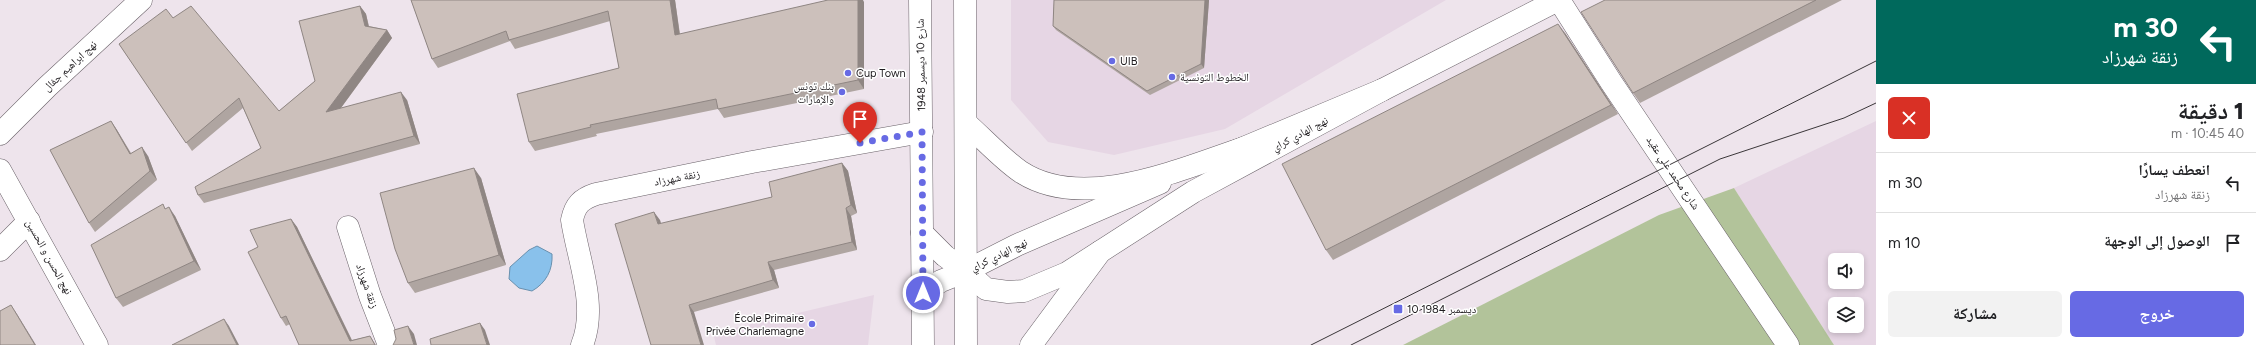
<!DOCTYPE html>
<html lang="ar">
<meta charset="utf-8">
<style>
:root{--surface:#fff;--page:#f2f2f2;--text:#202124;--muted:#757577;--line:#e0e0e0;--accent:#676ae4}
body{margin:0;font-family:Figtree,"Noto Naskh Arabic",sans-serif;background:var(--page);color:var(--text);direction:rtl;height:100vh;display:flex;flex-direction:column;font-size:15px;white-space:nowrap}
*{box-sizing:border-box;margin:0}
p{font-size:13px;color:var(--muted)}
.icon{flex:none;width:22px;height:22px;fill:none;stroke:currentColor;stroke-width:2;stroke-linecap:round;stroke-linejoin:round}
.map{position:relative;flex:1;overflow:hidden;direction:ltr}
.panel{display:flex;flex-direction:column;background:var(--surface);width:380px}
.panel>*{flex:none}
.top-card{background:#00695c;color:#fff;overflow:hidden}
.controls{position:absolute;left:1828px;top:253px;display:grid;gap:8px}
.controls a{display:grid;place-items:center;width:36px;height:36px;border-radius:6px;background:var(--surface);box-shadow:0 2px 6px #0003;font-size:20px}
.pin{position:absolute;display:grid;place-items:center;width:34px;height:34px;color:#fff;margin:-41px -17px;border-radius:50% 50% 50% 0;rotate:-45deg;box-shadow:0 0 4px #0007}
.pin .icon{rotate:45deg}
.me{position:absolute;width:44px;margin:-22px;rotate:0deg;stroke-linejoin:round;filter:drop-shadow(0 0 3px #0008)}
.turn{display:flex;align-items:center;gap:14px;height:84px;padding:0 12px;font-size:18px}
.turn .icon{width:52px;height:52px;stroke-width:2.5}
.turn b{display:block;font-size:28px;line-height:34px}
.round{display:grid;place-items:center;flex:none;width:42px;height:42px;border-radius:6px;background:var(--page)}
.head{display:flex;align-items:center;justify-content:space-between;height:68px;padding:0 12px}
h1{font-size:24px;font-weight:800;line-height:30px}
.button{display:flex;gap:8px;margin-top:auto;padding:8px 12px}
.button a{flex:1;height:46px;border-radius:6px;background:var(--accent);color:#fff;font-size:16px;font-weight:800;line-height:46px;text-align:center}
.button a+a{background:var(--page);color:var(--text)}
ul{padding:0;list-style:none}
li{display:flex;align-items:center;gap:12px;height:60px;padding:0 12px;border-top:1px solid var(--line)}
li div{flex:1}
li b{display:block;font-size:15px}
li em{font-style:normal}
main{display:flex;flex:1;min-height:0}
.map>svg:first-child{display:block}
.built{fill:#e6d6e4;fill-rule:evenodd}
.green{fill:#b2c39a}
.water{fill:#89c1eb;stroke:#6990ae}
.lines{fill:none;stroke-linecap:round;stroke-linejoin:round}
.minor-casing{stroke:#6a6269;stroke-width:23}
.tertiary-casing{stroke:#6a6269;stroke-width:23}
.primary-casing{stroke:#6a6269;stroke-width:23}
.minor{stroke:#fff;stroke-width:22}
.tertiary{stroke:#fff;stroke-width:22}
.primary{stroke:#fff;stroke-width:22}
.tram{stroke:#3a3639;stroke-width:1}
.wall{fill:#afa5a1}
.shaded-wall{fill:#8f8683}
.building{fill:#ccc0bb;stroke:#8f8683}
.route{stroke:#676ae4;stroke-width:7;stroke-dasharray:0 12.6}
.poi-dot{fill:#676ae4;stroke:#fff;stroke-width:1.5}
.labels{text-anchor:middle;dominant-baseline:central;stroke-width:3;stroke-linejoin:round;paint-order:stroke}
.poi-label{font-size:11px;fill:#1f1c1f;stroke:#fff;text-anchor:start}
.street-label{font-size:11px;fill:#1f1c1f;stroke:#fff}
</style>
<main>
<section class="panel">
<div class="top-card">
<div class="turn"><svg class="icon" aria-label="left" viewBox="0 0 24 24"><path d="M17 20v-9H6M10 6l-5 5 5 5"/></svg><div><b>30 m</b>زنقة شهرزاد</div></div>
</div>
<div class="head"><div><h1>1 دقيقة</h1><p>40 m · 10:45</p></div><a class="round" style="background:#d93025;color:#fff"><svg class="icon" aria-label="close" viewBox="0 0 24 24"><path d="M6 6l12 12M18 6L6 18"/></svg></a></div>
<ul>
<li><svg class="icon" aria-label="left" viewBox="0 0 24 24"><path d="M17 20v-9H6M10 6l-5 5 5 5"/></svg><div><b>انعطف يسارًا</b><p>زنقة شهرزاد</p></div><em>30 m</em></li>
<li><svg class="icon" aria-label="arrive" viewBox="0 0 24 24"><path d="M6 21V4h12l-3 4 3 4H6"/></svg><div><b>الوصول إلى الوجهة</b></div><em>10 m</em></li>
</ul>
<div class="button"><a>خروج</a><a>مشاركة</a></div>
</section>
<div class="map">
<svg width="1876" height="345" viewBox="0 0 1876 345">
<rect width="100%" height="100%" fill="#eee4ec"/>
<g class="built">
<polygon points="1011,0 1446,0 1225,129 1114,155 1048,142 1011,100"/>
<path d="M 1876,121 L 1876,345 L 1834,345 L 1734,188 ZM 1835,260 L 1857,260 L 1857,282 L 1835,282 ZM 1835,304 L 1857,304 L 1857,326 L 1835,326 Z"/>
<polygon points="874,295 868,345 716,345 713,333"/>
</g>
<polygon class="green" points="1734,188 1834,345 1403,345 1659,215"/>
<path class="water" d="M 537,246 L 552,254 C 553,270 546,283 532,291 L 519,288 L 509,279 L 510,267 L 529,250 Z"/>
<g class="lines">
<g class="minor-casing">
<g id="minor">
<polyline points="0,134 47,87 141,0"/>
<polyline points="0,170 97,345"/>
<polyline points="348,227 370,296 389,345"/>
<polyline points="0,250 29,221"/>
<path d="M 582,345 C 598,306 578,260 572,220 C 575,205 581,199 596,194 L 752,162 L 922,132"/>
</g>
</g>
<g class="tertiary-casing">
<g id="tertiary">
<polyline points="1559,0 1611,82 1788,345"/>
<polyline points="1229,154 1382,90"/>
<polyline points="1160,183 1017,245 966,271 986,289 1008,292 1024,291 1067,273 1193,192 1382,90 1558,0"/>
</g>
</g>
<g class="primary-casing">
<g id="primary">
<polyline points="920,0 923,345"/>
<polyline points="965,0 966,345"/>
<path d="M 967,124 C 984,139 1002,159 1021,172 C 1084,213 1183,168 1247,147"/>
<polyline points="922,233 945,256 966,271"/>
<polyline points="923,293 941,281 966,271"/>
<polyline points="1031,345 1100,252"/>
</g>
</g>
<use href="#minor" class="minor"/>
<use href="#tertiary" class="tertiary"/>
<use href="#primary" class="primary"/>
<g class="tram">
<polyline points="1311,345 1876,61"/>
<polyline points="1351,345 1720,159 1844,118 1876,103"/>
</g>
</g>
<g class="wall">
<polygon points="411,0 675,0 680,34 864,2 864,89 724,118 718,109 596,134 597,136 535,151 529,142 619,68 610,21 515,49 510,41 438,68 432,59"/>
<polygon points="1054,0 1209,0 1204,68 1150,95 1056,30 1053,26"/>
<polygon points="1605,0 1842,0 1640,103 1633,93"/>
<polygon points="360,6 366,14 369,26 387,30 392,38 341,108 407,100 420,144 204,203 198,195 261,148 243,108 192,151 119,44 173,18 279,111 315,81"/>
<polygon points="1565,33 1618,114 1333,260 1326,250"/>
<polygon points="111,121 117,130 131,153 148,156 157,180 95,232 89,223"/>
<polygon points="842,163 848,171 857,213 851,216 857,250 774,270 779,288 694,312 651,345 660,220 661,224 772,197"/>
<polygon points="481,178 506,265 415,293 408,283"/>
<polygon points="166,209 175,216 201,270 123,307 116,298"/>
<polygon points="291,219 297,227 352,340 370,336 376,345 299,345 290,324 286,326 281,318 258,247"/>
</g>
<g class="shaded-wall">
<polygon points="670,0 675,0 681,44 675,35"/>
<polygon points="858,0 863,0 864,2 864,89 858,80"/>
<polygon points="1205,0 1209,0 1204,68 1201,64"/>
<polygon points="360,6 366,14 370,33 365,26"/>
<polygon points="1558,24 1565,33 1618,114 1611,105"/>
<polygon points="387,30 392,38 332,120 326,112"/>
<polygon points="401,92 407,100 420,144 414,136"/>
<polygon points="111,121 117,130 136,163 130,154"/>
<polygon points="142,147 148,156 157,180 150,171"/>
<polygon points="842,163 848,171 857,213 851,205"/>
<polygon points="474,168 481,178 506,265 499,255"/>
<polygon points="169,207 175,216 201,270 194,261"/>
<polygon points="846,208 851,216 857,250 852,242"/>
<polygon points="654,212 660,220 663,232 658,224"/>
<polygon points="291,219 297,227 354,345 350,341"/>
<polygon points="768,262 774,270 779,288 773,280"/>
<polygon points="11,305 17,314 36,345 35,345"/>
<polygon points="689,305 694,312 704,345 701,345"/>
<polygon points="224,319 229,326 239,345 237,345"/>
<polygon points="480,323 485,330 490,345 487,345"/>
<polygon points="408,326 414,334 417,345 414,345"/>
</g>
<g class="building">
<polygon points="411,0 670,0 675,35 828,0 858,0 858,80 718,109 716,99 590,125 591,127 529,142 517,94 619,68 608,11 509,40 506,31 432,59"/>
<polygon points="1054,0 1205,0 1201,64 1147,91 1053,26"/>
<polygon points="1605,0 1816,0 1633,93 1581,12"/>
<polygon points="191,6 279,111 315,81 299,21 360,6 365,26 387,30 326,112 401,92 414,136 198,195 195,187 261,148 239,98 186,143 119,44 166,9 173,18"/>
<polygon points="1558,24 1611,105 1326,250 1282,164"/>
<polygon points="111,121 130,154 142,147 150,171 89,223 50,150"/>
<polygon points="842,163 851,205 846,208 852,242 768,262 773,280 689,305 701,345 651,345 615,224 654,212 658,224 772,197 769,182"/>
<polygon points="474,168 499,255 408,283 395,249 380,193"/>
<polygon points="163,204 165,209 169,207 194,261 116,298 91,245"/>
<polygon points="291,219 350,341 370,336 375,345 299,345 286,316 281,318 248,252 258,247 250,230"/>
<polygon points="11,305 35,345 0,345 0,311"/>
<polygon points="224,319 237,345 172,345"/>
<polygon points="480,323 487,345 431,345 430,339"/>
<polygon points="408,326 414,345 393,345 396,339 394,330"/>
</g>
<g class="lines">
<polyline class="route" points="860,143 922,132 923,293"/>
</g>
<g class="poi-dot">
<circle cx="1112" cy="61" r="4"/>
<circle cx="848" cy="73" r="4"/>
<circle cx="1172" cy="77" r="4"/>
<circle cx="842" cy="92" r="4"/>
<rect x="1393" y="304" width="10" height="10" rx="2"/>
<circle cx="812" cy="324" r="4"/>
</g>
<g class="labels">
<g class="poi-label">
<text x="1120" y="61">UIB</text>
<text x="856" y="73">Cup Town</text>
<text x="1180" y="77">الخطوط التونسية</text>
<text x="834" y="86" text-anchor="end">بنك تونس<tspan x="834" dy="13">والإمارات</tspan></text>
<text x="1407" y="309">10 ديسمبر 1984</text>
<text x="804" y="318" text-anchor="end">École Primaire<tspan x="804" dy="13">Privée Charlemagne</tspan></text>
</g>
<g class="street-label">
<text transform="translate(921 65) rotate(-91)">شارع 10 ديسمبر 1948</text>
<text transform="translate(70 66) rotate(-43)">نهج ابراهيم جفال</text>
<text transform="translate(1300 134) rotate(-28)">نهج الهادي كراي</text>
<text transform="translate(1673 173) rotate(56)">شارع محمد علي عقيد</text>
<text transform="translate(677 178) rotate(-11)">زنقة شهرزاد</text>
<text transform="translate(999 255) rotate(-26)">نهج الهادي كراي</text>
<text transform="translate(49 257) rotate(61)">نهج الحسن و الحسين</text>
<text transform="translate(367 286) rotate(71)">زنقة شهرزاد</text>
</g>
</g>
</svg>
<div class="controls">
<a><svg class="icon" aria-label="sound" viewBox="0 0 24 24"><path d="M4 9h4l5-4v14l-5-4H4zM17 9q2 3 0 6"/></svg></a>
<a><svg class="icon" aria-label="layers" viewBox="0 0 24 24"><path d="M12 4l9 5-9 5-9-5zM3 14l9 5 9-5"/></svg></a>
</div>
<div class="pin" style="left:860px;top:143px;background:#d93025"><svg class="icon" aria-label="arrive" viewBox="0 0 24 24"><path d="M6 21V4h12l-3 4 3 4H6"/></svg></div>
<svg class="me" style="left:923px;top:293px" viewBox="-20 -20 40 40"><circle r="17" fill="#676ae4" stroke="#fff" stroke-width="3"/><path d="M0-11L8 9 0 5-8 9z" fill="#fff"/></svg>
</div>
</main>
